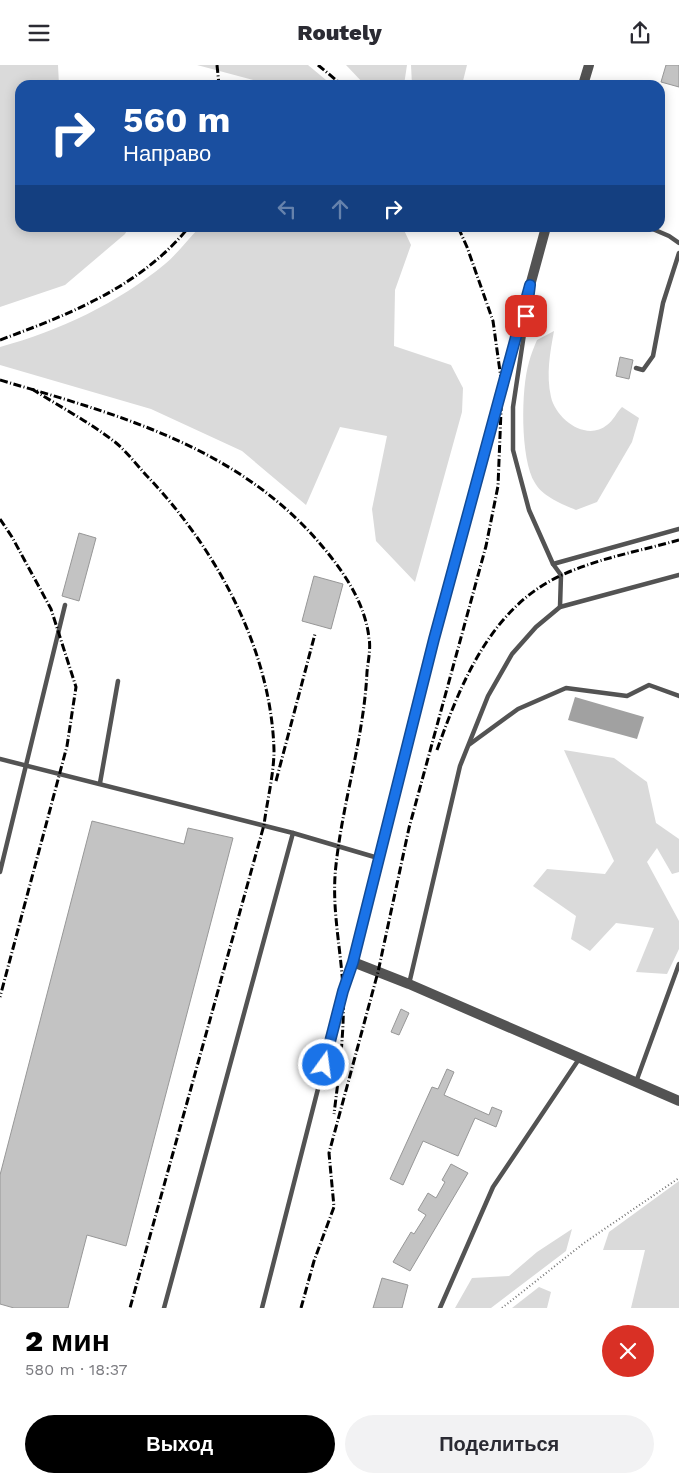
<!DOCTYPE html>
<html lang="ru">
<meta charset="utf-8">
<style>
:root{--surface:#fff;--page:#f2f2f3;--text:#2b2b33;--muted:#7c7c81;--accent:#000}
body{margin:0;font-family:"Work Sans",sans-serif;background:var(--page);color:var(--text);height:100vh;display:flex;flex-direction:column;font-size:19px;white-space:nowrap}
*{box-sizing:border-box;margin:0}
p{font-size:16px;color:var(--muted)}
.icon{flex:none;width:28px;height:28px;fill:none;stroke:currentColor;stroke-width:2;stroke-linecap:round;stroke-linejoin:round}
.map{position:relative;height:1243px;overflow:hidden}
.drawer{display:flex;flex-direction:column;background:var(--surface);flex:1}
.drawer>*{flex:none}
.hud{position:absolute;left:15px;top:15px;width:650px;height:152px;border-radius:15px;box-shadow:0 2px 12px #0003;background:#1a4fa0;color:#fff;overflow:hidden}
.pin{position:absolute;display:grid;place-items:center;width:42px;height:42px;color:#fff;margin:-21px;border-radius:10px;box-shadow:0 2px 8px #0006}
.me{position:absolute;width:55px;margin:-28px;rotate:14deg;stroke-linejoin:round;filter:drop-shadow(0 0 4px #0008)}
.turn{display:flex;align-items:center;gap:18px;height:105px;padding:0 25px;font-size:22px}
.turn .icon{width:65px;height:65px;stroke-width:2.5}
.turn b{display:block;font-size:35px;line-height:42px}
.lanes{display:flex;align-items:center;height:48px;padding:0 25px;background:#0003;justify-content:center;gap:25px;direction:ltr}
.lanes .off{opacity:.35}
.round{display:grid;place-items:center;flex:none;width:52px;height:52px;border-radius:26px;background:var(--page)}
.summary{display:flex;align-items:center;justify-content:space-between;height:85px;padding:0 25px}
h1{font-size:30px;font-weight:800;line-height:38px;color:var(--accent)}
.primary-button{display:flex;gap:10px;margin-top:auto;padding:10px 25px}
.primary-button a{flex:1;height:58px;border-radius:30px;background:var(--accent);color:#fff;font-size:20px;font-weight:800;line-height:58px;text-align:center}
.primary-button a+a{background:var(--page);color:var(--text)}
header{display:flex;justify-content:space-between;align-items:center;height:65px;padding:0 25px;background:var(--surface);font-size:22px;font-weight:800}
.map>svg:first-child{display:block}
.green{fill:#dadada}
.water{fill:#a1a1a1}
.building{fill:#c3c3c3;stroke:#979797}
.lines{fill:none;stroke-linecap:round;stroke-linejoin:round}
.path{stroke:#757575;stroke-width:2;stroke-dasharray:1 2.5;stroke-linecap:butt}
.service{stroke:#535353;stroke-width:4.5}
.tertiary{stroke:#535353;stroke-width:10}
.rail{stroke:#000;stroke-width:3;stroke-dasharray:8 2.5 1 2.5;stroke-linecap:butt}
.route-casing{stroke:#114b97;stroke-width:12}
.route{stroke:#1a73e8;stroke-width:9}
</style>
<header><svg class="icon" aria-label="menu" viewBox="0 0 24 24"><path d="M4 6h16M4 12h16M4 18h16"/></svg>Routely<svg class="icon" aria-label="share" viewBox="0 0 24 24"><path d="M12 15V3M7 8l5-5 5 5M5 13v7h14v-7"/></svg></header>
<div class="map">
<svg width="679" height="1243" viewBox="0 0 679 1243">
<rect width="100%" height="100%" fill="#fff"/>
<g class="green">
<polygon points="0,0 58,0 59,20 20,20 20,162 128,163 125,169 65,220 0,242"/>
<polygon points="197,0 308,0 332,20 272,20"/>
<polygon points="346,0 407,0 404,20 365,20"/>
<polygon points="411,0 467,0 462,20 412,20"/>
<path d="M 199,163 L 403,163 L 411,180 L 395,225 L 394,281 L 451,300 L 463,323 L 462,347 L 415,517 L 376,476 L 372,444 L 387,371 L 340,362 L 306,440 L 242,386 L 151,344 L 0,300 L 0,282 C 59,266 118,238 165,199 C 178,188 188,174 199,163 Z"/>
<path d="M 554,266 C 550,288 546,309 551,332 C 556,354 586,377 607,360 C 613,356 617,347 622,342 L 639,353 L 632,377 L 597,437 L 576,445 C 562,439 543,432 535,418 C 520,394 521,323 529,297 C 531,289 534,282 537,275 Z"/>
<polygon points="564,685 614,693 647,717 656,758 679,774 679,807 672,809 657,783 647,797 679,856 679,884 667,909 636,907 654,863 616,858 590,886 571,874 576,851 533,821 547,804 605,809 614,796"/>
<polygon points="679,1116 679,1243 631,1243 645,1185 603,1185 609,1167"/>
<polygon points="572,1164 566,1186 491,1243 455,1243 472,1213 509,1211 537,1187"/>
<polygon points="539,1222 551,1227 547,1243 512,1243"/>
</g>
<polygon class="water" points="575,632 644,652 637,674 568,655"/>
<g class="building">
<polygon points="666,0 679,0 679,22 661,17"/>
<polygon points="620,292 633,295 629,314 616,311"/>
<polygon points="79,468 96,473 79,536 62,531"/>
<polygon points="314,511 343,519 331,564 302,556"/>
<polygon points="92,756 184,779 188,763 233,773 126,1181 87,1170 68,1243 14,1243 0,1239 0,1110"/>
<polygon points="401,944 409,948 399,970 391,967"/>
<polygon points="447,1004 454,1007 444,1030 489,1050 492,1042 502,1046 496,1062 475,1053 458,1091 423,1076 403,1120 390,1114 432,1022 438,1024"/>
<polygon points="451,1099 468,1108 410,1206 393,1197 411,1167 414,1169 426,1150 418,1145 428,1128 436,1133 445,1117 442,1115"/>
<polygon points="382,1213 408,1220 402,1243 373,1243"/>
</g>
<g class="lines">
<polyline class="path" points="502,1243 584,1178 679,1113"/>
<g class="service">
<polyline points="648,162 669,171 679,178"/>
<polyline points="527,249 513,342 513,385 529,445 553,499 561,510 560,542"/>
<polyline points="636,303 643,305 653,291 663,238 679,188"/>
<polyline points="553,499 679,464"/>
<polyline points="470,679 518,644 566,623 627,631 649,620 679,631"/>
<polyline points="0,694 293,768 164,1243"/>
<polyline points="100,718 118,616"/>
<polyline points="293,768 378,793"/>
<polyline points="0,807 65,540"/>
<polyline points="409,919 460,701 488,631 512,589 536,562 560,542 679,510"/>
<polyline points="636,1017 679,899"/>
<polyline points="262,1243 343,926 353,897"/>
<polyline points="440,1243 493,1122 579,994"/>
</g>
<g class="tertiary">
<polyline points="583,20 589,0"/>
<polyline points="546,162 434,573 353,897 409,919 679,1036"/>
</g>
<g class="rail">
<polyline points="217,0 219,20"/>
<polyline points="318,0 342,20"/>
<path d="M 0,275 C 70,249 140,222 189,162"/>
<path d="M 0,315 C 119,350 239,382 322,481 C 344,507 365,538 369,573 C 371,584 368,596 367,607 C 364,672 343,735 336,800 C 331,842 341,883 343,924 C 345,965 339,1008 334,1049"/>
<path d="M 32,324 C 59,341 89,357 115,377 C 126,386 136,399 146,410 C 215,482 271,583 274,685 C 274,709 267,736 264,760 L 130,1243"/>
<polyline points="0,454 12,472 51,544 76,622 67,681 0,932"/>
<path d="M 437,685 C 461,618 491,542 562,510 C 599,493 640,486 679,475"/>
<polyline points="276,716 315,569"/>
<polyline points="301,1243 314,1196 334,1142 329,1088 378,907 409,763 486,481 498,421 502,321 493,256 467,182 458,162"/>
</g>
</g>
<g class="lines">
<g class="route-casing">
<polyline id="route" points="324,1000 343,926 353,897 434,574 530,220 526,251"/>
</g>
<use href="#route" class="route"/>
</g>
</svg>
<div class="pin" style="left:526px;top:251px;background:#d93025"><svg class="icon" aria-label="arrive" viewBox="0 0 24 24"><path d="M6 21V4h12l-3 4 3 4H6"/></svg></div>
<svg class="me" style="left:324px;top:1000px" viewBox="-20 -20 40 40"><circle r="17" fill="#1a73e8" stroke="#fff" stroke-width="3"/><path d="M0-11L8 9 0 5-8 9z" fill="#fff"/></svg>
<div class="hud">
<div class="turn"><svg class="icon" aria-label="right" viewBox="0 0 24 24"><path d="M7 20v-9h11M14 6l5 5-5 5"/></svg><div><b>560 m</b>Направо</div></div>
<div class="lanes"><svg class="icon off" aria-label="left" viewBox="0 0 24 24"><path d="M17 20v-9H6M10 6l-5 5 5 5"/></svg><svg class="icon off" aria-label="ahead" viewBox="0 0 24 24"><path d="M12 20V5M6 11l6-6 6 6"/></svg><svg class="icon" aria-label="right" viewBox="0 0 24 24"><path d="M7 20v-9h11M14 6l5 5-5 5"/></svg></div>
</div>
</div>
<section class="drawer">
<div class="summary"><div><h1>2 мин</h1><p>580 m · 18:37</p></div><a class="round" style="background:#d93025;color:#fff"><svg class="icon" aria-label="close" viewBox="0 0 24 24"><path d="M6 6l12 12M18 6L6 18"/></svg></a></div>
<div class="primary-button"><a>Выход</a><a>Поделиться</a></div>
</section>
